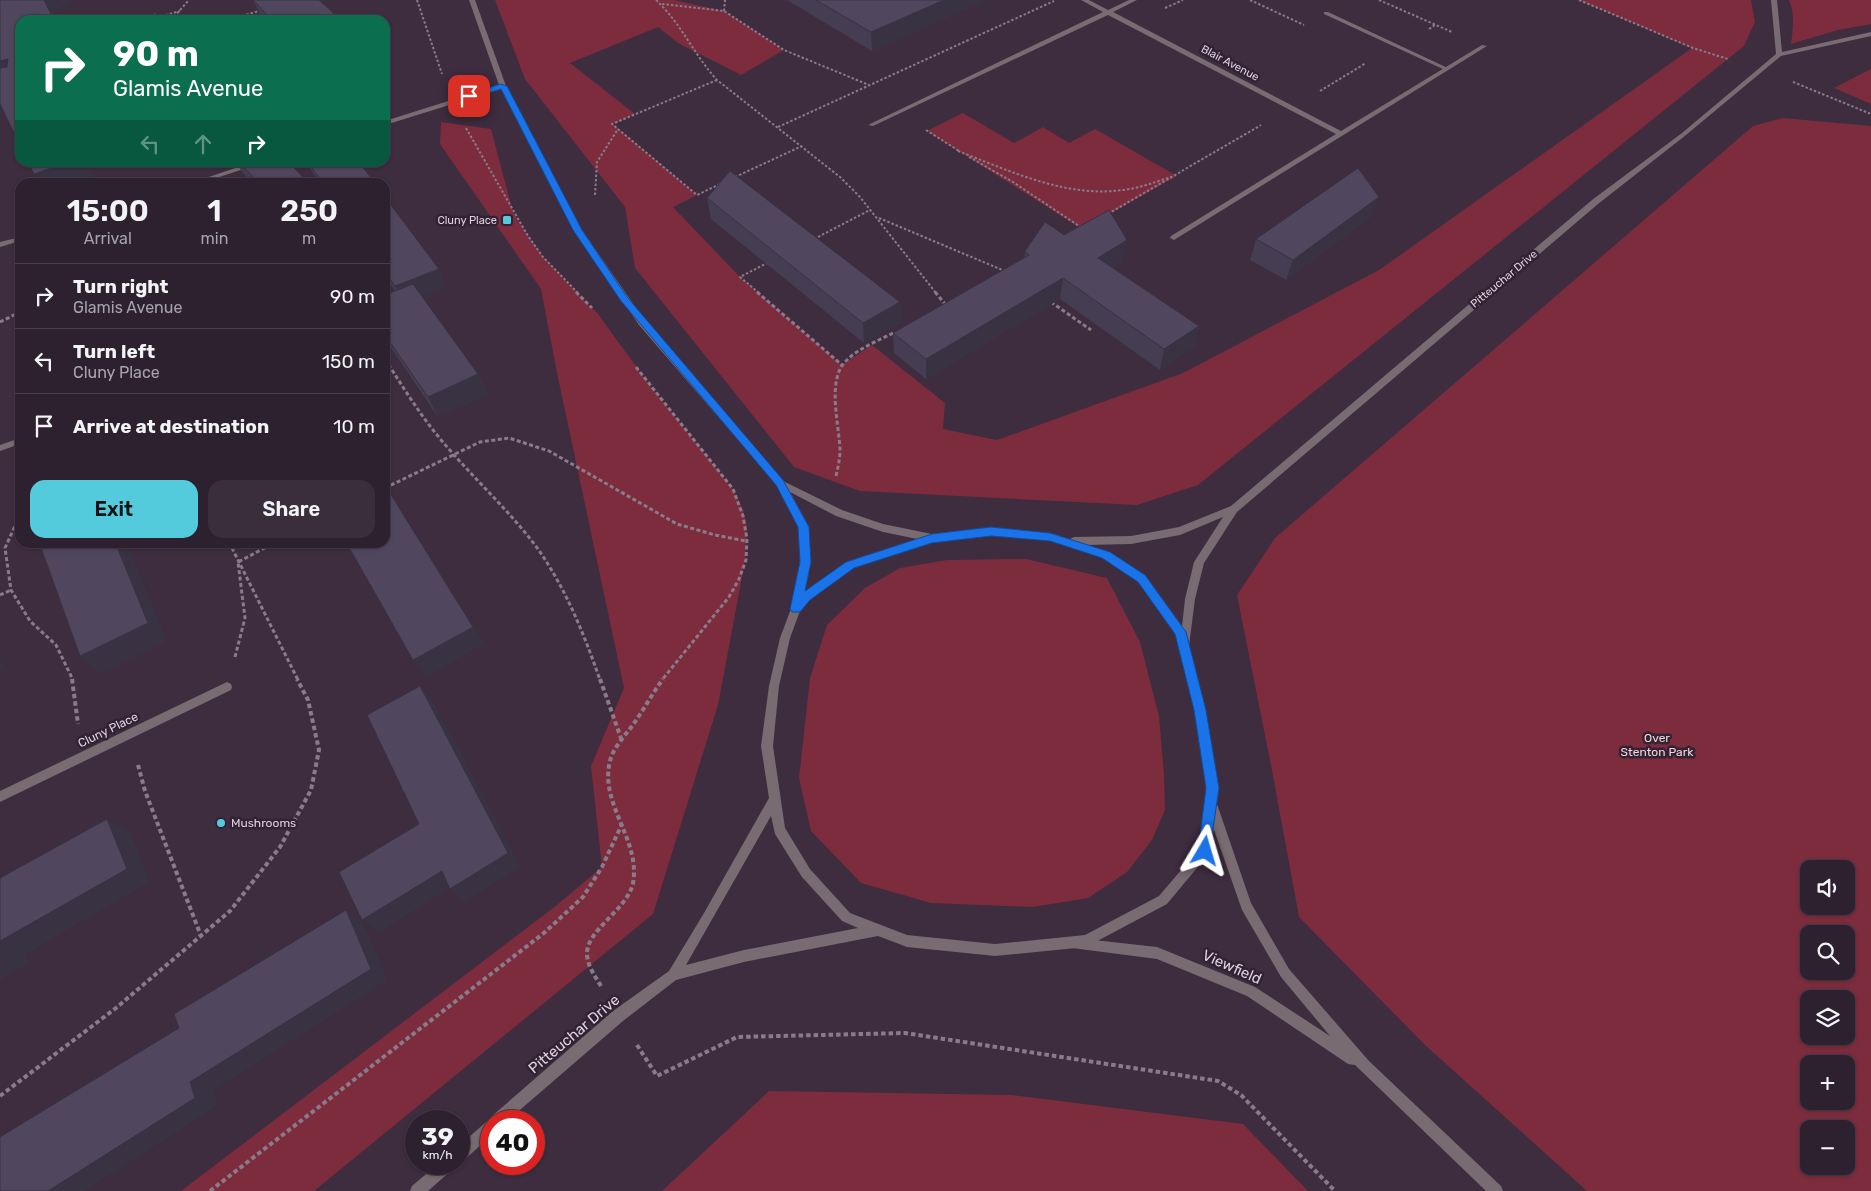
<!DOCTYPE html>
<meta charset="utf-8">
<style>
:root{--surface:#2e212f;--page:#3a2e3b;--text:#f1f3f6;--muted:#a7a3aa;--line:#493e4b;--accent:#54cadd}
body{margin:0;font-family:Rubik,sans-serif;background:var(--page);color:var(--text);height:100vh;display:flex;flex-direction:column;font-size:19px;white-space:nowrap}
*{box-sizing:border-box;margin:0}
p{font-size:16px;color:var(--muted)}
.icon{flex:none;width:28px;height:28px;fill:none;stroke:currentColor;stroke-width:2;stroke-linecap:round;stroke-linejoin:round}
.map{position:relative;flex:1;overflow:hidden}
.drawer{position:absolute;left:15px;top:178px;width:375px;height:370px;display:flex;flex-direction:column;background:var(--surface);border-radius:15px;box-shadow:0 1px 4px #0004,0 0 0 1px var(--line)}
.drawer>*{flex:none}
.guide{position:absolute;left:15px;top:15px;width:375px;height:152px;border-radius:15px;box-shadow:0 1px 4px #0004,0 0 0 1px var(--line);background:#0b6e4f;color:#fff;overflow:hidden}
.fabs{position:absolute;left:1800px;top:860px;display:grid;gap:10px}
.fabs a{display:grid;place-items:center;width:55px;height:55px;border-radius:10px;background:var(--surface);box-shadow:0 1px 4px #0004,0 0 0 1px var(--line);font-size:25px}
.speed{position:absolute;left:405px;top:1110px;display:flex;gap:10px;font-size:25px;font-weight:700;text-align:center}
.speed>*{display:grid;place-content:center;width:65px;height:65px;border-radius:50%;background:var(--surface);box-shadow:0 1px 4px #0004,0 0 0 1px var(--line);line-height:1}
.speed small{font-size:12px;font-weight:400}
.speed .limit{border:8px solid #d22;background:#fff;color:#111}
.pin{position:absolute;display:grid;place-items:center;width:42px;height:42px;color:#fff;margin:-21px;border-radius:10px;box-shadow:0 2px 8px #0006}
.me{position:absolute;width:55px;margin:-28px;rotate:7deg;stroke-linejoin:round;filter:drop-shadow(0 0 4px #0008)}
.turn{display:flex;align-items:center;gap:18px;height:105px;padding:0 15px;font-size:22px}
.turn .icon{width:65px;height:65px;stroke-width:2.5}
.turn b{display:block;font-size:35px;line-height:42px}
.lanes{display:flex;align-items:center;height:48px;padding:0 15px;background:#0003;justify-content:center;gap:25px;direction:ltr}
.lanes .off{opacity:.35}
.eta{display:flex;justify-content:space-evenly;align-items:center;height:85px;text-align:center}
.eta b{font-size:30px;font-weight:600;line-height:35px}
.action{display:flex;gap:10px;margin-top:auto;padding:10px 15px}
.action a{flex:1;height:58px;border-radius:15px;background:var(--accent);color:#111;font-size:20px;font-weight:600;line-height:58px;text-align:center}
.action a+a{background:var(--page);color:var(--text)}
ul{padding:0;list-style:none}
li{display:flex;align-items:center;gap:15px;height:65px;padding:0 15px;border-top:1px solid var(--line)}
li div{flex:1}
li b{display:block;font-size:19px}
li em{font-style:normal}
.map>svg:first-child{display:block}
.green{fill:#7c2c3c;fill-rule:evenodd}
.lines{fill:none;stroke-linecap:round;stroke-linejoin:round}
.path-far2{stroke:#8a7b8b;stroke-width:2;stroke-dasharray:2.5 2;stroke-linecap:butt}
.path-far1{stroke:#8a7b8b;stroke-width:3;stroke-dasharray:4 2.5;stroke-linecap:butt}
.path{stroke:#8a7b8b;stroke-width:4;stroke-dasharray:4.5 3;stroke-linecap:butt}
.service{fill:#786b71;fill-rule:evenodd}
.minor{fill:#786b71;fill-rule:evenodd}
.tertiary{fill:#786b71;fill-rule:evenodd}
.wall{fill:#453d52}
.shaded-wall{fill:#383242}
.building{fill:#50475f;stroke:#383242}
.route{fill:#1a73e8;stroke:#114b97}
.poi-dot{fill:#54cadd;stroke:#332234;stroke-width:2}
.labels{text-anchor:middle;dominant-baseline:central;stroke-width:5;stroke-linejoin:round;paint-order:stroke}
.far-street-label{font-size:11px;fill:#ded3df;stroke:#332234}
.far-poi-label{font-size:11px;fill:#ded3df;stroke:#332234;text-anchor:end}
.street-label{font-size:12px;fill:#ded3df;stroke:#332234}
.park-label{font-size:12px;fill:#f0d5d7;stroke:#332234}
.poi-label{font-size:12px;fill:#ded3df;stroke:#332234;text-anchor:start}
.near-street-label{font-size:15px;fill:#ded3df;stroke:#332234}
</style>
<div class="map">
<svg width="1871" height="1191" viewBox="0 0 1871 1191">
<rect width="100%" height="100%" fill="#3e2c3f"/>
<g class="green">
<polygon points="495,0 674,0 724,11 784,50 741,75 678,43 658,27 570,63 635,114 613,124 697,195 673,207 740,277 842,365 872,345 945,403 943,429 997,440 1183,373 1379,270 1692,48 1579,0 1751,0 1755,22 1744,46 1198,485 1137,505 860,491 794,467 635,268 625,207 525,79"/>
<path d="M 1789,0 L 1871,0 L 1871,24 L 1838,30 L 1791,44 C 1793,28 1795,14 1789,0 Z"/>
<polygon points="1871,69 1871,104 1834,88"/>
<polygon points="963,113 1014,143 1043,127 1069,143 1095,129 1177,176 1082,229 927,131"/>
<path d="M 1783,118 L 1871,126 L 1871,1191 L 1587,1191 L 1425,1045 L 1299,917 L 1271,765 L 1237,595 L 1275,538 L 1753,126 ZM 1809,869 L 1846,869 L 1846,906 L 1809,906 ZM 1809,934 L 1846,934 L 1846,971 L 1809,971 ZM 1809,999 L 1846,999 L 1846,1036 L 1809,1036 ZM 1809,1064 L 1846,1064 L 1846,1101 L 1809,1101 ZM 1809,1129 L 1846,1129 L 1846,1166 L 1809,1166 Z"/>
<polygon points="441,122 491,129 513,212 528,236 543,257 598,314 648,383 733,489 743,509 747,527 745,561 718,705 653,914 314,1191 181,1191 557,905 602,867 591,766 624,688 556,368 541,289 440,144"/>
<polygon points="1026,559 1107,578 1140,642 1159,716 1164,775 1165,810 1152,840 1127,872 1088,898 1033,907 931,903 861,883 811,831 799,778 810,678 827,625 865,588 900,568 947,560"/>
<polygon points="769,1091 1012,1095 1243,1124 1308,1191 662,1191"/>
</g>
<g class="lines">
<g class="path-far2">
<polyline points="417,0 442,74"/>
<path d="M 656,0 C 681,23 694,55 717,80 L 840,177 L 860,197 L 936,293"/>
<polyline points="1250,0 1304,25"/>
<polyline points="1379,0 1452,32"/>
<polyline points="1579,0 1693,48 1728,59"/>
<polyline points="662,4 724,11 784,50 869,85"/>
<polyline points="1165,8 1183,0"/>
<polyline points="724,11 725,0"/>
<polyline points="148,20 180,11"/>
<polyline points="171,20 189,0"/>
<polyline points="229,20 262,10"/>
<polyline points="1429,29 1435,25"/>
<polyline points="717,80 612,124 697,195 720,184"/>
<polyline points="1793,82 1871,114"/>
<polyline points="1320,91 1366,63"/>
<polyline points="778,127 1054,1"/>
<polyline points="466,128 528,236 543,257 578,293"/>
<polyline points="926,130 959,151"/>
<path d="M 958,151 C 1010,171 1066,198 1123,190 C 1140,188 1155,182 1171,177"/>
<polyline points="969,157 1013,182 1082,228"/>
<polyline points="735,177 802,146"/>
<polyline points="595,195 597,162 618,129"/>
<polyline points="1108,214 1261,125"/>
<polyline points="879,218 1007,272"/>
<polyline points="814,239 870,210"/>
<polyline points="759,293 740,277 769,262"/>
</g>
<g class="path-far1">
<polyline points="576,292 592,308"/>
<polyline points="757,292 842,365"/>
<polyline points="935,292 945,304"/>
<polyline points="1051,302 1091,330"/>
<polyline points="0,322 20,312"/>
<path d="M 385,359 C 403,387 420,415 442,441 C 473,478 509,510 538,549 C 566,589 584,634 600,680"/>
<polyline points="636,367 733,489 743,516 747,539 746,560 739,579 729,597 662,680"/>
<path d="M 836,476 C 838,467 840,459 840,449 C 839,425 827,381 845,362 C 858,348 878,341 895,332"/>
<polyline points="385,488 480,442 509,438 549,451 677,524 715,535 746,541"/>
<polyline points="20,515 5,548 11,590 30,621 56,645 73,680"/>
<polyline points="229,542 298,680"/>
<polyline points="0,595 11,590"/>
<polyline points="235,657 245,618 238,562 276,542"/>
</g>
<g class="path">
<polyline points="72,679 78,724"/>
<polyline points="600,679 622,741"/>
<polyline points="138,765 145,791 201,936"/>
<path d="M 601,986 C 595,976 588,967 587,955 C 585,931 628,909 633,883 C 641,840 599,804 610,761 C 613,748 624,737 632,726 C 643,711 652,694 663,679"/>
<polyline points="637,1045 657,1076 737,1037 905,1033 1218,1081 1241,1095 1335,1191"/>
<polyline points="0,1096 116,1008 230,911 280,847 311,790 319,750 308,700 297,679"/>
<polyline points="210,1191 544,933 583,897 602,867 622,824"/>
</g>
<polygon class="service" points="1324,12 1328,12 1450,69 1445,70 1324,14"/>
<g class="minor">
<polygon points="469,0 475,0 506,86 582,230 645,321 783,481 842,510 883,524 932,534 937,538 935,541 932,542 883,532 836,516 790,492 809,527 810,561 801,609 800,612 792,612 791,609 800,561 799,527 777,485 639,325 574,230 501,89 385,125 385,121 499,85"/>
<polygon points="1081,0 1089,0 1108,10 1129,0 1137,0 1113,12 1341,131 1482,45 1487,46 1174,240 1170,238 1171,236 1336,134 1108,15 873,126 868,125 1103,12"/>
<polygon points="253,162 265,162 204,182 194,182"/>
<polygon points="20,237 20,241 0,247 0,242"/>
<polygon points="20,438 20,444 0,451 0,445"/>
<polygon points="227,682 231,684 232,687 231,690 0,802 0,791"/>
<polygon points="1211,799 1215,800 1217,804 1251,903 1289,969 1369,1061 1501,1186 1503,1191 1486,1191 1355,1065 1348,1064 1247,996 1157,959 1072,948 1070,944 1072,940 1076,938 1157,947 1255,987 1330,1036 1281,977 1242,910 1205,804 1207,800"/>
</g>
<g class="tertiary">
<path d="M 1771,0 L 1777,0 L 1782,52 L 1871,32 L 1871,36 L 1781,56 L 1686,135 L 1598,204 L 1237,512 L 1204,563 L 1195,599 L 1189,646 L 1205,710 L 1219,788 L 1211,851 L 1167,904 L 1086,947 L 995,956 L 907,947 L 878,936 L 744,962 L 676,980 L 623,1021 L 507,1121 L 491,1121 L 491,1136 L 464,1160 L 459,1162 L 459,1146 L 486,1122 L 490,1120 L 492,1116 L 613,1011 L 669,971 L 704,913 L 769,798 L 761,746 L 769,686 L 780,638 L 792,606 L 802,594 L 847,562 L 932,534 L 991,527 L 1050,533 L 1070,539 L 1074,537 L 1131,536 L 1179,527 L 1231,506 L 1592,200 L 1682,133 L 1776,54 ZM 1223,517 L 1194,562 L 1185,599 L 1182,626 L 1145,575 L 1109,552 L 1086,545 L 1131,544 L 1180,535 ZM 991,535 L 1050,541 L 1063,545 L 1103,558 L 1139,581 L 1175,633 L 1195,710 L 1207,788 L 1199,849 L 1159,896 L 1085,935 L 995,944 L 907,935 L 850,913 L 810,869 L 785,828 L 773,746 L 779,686 L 790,638 L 800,611 L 810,600 L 853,568 L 932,542 ZM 771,816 L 775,834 L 802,877 L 842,921 L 858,928 L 744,950 L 686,965 Z"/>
<polygon points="438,1164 455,1164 453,1169 428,1191 410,1191 412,1186"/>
</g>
</g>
<g class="wall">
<polygon points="253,0 341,20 263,20"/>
<polygon points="787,0 986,0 872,51"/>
<polygon points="233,162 289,162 307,182 252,182 242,172 238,165 236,166"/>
<polygon points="306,162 359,162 374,182 319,182"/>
<polygon points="385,197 447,286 421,296 478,374 488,394 438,417 385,339 385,295 395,291 385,277"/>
<polygon points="707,198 900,302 901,322 864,343 711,219"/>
<polygon points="1371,217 1286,280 1250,260 1256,239"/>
<polygon points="1064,235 1123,261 1112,268 1199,326 1194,347 1160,370 1060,299 926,379 894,353 893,333 1024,258 1025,251"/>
</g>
<g class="shaded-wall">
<polygon points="44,0 74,0 53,12 57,20 54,20"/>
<polygon points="944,0 986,0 872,51 871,32"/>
<polygon points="8,59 20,76 0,83 0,61"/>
<polygon points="69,162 86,162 94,177 78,182 41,182 34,174"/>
<polygon points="1379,197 1371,217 1286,280 1293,260"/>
<polygon points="1127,240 1123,261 1095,278 1098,258"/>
<polygon points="439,269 447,286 404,304 395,286"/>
<polygon points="1063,278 1060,299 926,379 926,359"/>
<polygon points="900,302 901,322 864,343 863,323"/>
<polygon points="1199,326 1194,347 1160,370 1164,349"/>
<polygon points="478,374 488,394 438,417 428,397"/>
<polygon points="385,484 485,644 426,677 413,660"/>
<polygon points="115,542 127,542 167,641 101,674 80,656"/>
<polygon points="0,656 4,667 0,669"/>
<polygon points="420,686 434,703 521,867 464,902 450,889"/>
<polygon points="107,819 131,833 150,882 26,954 29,964 0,980 0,941"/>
<polygon points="442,871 456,884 379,933 362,920"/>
<polygon points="346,910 363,922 388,980 214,1090 219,1105 85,1191 48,1191 190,1082"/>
</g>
<g class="building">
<polygon points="0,0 44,0 54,20 20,20 20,145 0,104 0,68 7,67 8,59 0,61"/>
<polygon points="253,0 319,0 341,20 272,20"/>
<polygon points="816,0 944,0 871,32"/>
<polygon points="155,12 161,20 145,20"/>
<polygon points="28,162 69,162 34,174"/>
<polygon points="239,162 289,162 307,182 258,182"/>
<polygon points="308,162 359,162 374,182 322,182"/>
<polygon points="1358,168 1379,197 1293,260 1256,239"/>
<polygon points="730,171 900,302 863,323 707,198"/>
<polygon points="385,197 439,269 395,286 385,272"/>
<polygon points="1109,210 1127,240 1098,258 1199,326 1164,349 1063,278 926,359 893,333 1029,255 1025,251 1045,222 1064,235"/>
<polygon points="413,284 478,374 428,397 385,335 385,295"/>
<polygon points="385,485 473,627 413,660 346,542 385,542"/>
<polygon points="39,542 115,542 148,623 80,656"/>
<polygon points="420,686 508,853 450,889 442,871 362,920 339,872 419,824 367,715"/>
<polygon points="107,819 127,869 0,941 0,878"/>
<polygon points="346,910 371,969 190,1082 195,1098 48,1191 0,1191 0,1137 179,1028 174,1014"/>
</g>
<polygon class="route" points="500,84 507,86 582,230 627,297 783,480 809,527 811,562 805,591 846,562 932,534 991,527 1050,533 1110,552 1145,575 1186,632 1206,710 1219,788 1209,856 1205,858 1200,856 1198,851 1206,788 1194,710 1175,634 1138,582 1102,558 1050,541 991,536 932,543 854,568 810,600 800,612 792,612 790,609 800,562 798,527 776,485 621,301 573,230 501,89 469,99 465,96"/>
<g class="poi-dot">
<rect x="502" y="215" width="10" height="10" rx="2.5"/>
<circle cx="221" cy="823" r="5"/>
</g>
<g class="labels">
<g class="far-street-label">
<text transform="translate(1230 63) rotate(28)">Blair Avenue</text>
<text transform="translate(1504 279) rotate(-40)">Pitteuchar Drive</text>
</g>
<g class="far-poi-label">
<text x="497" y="220">Cluny Place</text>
</g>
<g class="street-label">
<text transform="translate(108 730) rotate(-26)">Cluny Place</text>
</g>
<g class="park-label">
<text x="1657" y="738">Over<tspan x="1657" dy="14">Stenton Park</tspan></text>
</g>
<g class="poi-label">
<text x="231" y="823">Mushrooms</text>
</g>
<g class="near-street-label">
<text transform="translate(1232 967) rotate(24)">Viewfield</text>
<text transform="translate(574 1034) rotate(-40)">Pitteuchar Drive</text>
</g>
</g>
</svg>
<div class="fabs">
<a><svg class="icon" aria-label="sound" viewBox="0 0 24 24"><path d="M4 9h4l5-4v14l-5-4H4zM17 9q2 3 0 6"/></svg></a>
<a><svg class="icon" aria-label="search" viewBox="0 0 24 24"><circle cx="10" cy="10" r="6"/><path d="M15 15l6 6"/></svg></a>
<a><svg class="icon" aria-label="layers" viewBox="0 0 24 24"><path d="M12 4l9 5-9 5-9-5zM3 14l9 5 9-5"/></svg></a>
<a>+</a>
<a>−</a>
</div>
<div class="speed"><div>39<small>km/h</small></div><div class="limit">40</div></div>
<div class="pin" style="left:469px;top:96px;background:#d93025"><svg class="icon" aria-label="arrive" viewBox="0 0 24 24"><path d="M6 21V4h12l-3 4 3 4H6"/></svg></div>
<svg class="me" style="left:1205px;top:851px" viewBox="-20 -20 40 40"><path d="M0-17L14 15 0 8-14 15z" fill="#1a73e8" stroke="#fff" stroke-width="4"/></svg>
<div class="guide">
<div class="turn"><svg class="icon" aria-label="right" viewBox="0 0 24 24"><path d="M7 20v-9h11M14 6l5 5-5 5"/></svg><div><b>90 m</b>Glamis Avenue</div></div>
<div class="lanes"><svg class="icon off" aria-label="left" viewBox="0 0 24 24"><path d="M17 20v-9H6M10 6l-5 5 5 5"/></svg><svg class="icon off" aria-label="ahead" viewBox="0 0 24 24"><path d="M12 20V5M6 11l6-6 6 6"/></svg><svg class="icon" aria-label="right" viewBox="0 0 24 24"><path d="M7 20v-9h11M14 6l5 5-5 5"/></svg></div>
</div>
<section class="drawer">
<div class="eta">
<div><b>15:00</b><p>Arrival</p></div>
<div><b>1</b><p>min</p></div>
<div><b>250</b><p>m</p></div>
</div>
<ul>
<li><svg class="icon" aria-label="right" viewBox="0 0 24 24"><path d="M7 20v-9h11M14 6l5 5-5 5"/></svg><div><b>Turn right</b><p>Glamis Avenue</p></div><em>90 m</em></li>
<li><svg class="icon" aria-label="left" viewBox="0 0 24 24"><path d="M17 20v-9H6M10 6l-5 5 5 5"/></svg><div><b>Turn left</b><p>Cluny Place</p></div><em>150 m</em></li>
<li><svg class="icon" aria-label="arrive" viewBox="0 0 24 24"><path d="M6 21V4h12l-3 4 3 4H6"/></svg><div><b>Arrive at destination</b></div><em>10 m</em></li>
</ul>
<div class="action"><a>Exit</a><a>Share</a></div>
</section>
</div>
